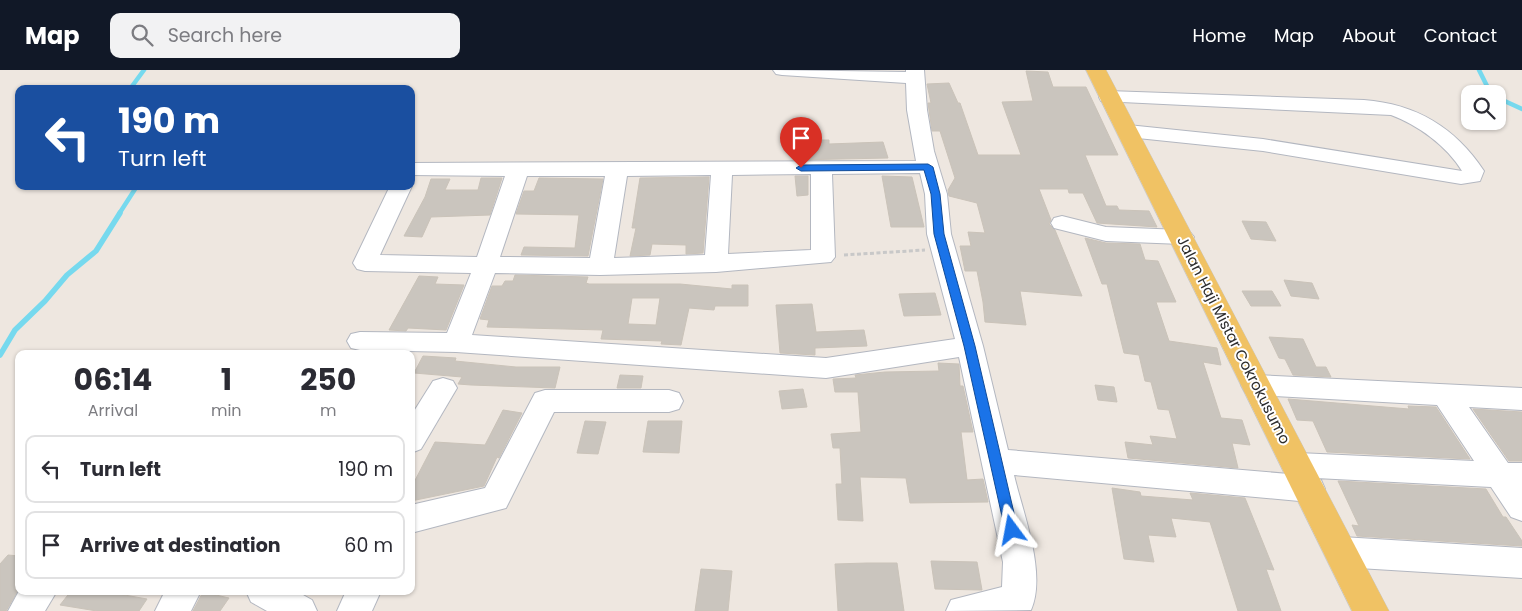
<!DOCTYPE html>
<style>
:root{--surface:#fff;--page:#f2f2f3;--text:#2b2b33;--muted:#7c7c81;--line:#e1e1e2;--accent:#111827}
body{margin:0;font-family:Poppins,sans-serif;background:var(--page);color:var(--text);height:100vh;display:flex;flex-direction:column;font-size:19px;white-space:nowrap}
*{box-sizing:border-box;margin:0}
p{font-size:16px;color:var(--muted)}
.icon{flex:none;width:28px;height:28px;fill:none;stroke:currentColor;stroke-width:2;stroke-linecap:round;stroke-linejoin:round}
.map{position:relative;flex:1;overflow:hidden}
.panel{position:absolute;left:15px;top:280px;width:400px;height:245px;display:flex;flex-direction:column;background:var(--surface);border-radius:10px;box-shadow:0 1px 4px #0004}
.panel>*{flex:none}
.top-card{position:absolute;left:15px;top:15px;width:400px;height:105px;border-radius:10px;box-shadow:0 1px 4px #0004;background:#1a4fa0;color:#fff;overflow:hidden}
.tools{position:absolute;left:1461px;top:15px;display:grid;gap:10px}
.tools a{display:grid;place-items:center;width:45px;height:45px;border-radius:10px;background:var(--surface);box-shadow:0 1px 4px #0004;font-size:25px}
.pin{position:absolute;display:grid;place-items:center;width:42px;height:42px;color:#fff;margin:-51px -21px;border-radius:50% 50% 50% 0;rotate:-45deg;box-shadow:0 0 5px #0007}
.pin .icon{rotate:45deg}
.me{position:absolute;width:55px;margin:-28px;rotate:347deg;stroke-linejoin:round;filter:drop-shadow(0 0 4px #0008)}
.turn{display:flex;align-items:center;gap:18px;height:105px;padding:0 20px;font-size:22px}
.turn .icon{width:65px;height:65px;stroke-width:2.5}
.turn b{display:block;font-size:35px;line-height:42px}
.eta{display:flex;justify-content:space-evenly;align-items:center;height:85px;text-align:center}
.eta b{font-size:30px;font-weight:700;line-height:35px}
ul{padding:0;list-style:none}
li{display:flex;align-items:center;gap:15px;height:68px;margin:0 10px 8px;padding:0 10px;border:2px solid var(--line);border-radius:10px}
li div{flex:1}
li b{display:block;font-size:19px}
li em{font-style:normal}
header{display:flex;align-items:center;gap:30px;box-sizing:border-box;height:70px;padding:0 25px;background:var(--accent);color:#fff}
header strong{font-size:24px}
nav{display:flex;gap:28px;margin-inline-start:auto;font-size:18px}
.search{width:350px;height:45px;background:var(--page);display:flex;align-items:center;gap:12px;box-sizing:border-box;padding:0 18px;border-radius:10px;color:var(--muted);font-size:19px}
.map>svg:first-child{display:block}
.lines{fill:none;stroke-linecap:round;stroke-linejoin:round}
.stream-far1{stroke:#76d9ee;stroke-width:4.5}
.stream{stroke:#76d9ee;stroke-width:5.5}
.building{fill:#cac5be;stroke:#cac3b9;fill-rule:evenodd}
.minor-casing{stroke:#b3b7c0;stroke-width:2}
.major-casing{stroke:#c8c8c8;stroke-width:1}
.path{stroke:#c8c8c8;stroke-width:3;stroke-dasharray:4 2.5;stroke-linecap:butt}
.minor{fill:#fff;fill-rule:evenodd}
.major{fill:#f0c264;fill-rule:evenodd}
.route{fill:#1a73e8;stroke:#114b97}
.labels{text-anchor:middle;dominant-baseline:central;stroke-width:4;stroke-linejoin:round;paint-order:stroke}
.street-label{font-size:15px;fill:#2d2d2d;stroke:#fff}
</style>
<header>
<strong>Map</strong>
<div class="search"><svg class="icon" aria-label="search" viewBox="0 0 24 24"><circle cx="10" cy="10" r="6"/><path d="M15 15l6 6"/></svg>Search here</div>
<nav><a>Home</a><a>Map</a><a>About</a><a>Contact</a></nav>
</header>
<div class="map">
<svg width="1522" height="541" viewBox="0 0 1522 541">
<rect width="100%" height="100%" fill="#eee7e0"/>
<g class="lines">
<g class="stream-far1">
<polyline points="1479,0 1491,24"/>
<polyline points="130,19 144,0"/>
<polyline points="1498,28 1522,39"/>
<polyline points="119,144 137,116"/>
</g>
<polyline class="stream" points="0,285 15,260 45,231 67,205 96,181 120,143"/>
</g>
<g class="building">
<polygon points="1026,1 1048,2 1053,17 1086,17 1118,85 1085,85 1106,136 1117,136 1119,140 1149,141 1157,157 1097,153 1083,123 1069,123 1068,119 1039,119 1051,150 1049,154 1055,160 1082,226 1020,221 1026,255 985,252 983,232 977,201 965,201 960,176 971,176 968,162 985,163 977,133 949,126 948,120 955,108 940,61 932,61 928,33 931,33 927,14 949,13 958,33 960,33 978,85 1021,85 1002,32 1033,31"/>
<polygon points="793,70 829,70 829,74 883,72 888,88 794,90"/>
<polygon points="795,106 808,106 808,125 797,126"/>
<polygon points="882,106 912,107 924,157 891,157"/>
<polygon points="709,107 703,183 686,184 686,175 652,174 650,185 630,186 636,158 632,158 640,108"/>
<polygon points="481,108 502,108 490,145 431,147 422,167 404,166 425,127 431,109 450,109 445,120 478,120"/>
<polygon points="539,108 603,109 588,186 521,185 524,177 575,178 579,145 516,144 524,121 534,121"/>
<polygon points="1242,151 1266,152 1276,171 1251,169"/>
<polygon points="1085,168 1106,173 1140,174 1145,190 1158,191 1176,232 1156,232 1169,271 1217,278 1221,295 1203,292 1221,348 1242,350 1250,375 1232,373 1238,398 1128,388 1125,372 1153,375 1150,366 1177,369 1169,340 1158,339 1151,312 1145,311 1139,285 1124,283 1107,214 1102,214"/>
<path d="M 515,205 L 588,207 L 586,213 L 589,214 L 680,214 L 732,219 L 732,215 L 748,215 L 748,236 L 715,236 L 714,240 L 689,238 L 681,275 L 661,274 L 662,271 L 601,269 L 603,260 L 487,257 L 489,250 L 480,249 L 492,216 L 502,216 L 505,211 L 513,211 ZM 632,228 L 660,228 L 656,255 L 628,254 Z"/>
<polygon points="419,206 438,207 435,214 464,215 446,260 408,258 406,261 389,260"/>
<polygon points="1284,210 1312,213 1319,229 1291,226"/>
<polygon points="1242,221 1272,221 1281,236 1251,236"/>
<polygon points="935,223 941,245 904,246 899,224"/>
<polygon points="812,234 816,262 864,260 867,276 815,278 815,285 780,283 776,235"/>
<polygon points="1269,267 1303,269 1316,297 1326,297 1331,307 1293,305 1285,289 1279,288"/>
<polygon points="423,286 456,288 455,291 516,297 560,297 555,318 471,315 458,314 462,307 414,303"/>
<polygon points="938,293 959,294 960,316 963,316 973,362 961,362 967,410 983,409 988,432 910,433 906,408 860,407 863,451 838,450 836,414 842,414 840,378 833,378 831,364 861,362 858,322 835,322 833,309 856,308 855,305 885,302 939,301"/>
<polygon points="620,305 643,306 641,318 617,318"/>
<polygon points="1095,315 1114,317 1117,332 1098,330"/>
<polygon points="803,319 807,337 782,339 779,321"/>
<polygon points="1288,329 1409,339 1408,336 1436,337 1470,389 1327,382 1313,351 1297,350"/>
<polygon points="1473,339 1522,342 1522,391 1509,391"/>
<polygon points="503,340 522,343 499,388 497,387 484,416 411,431 411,418 435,372 485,375"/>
<polygon points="585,351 606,352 598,384 577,383"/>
<polygon points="648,351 682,351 679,383 643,382"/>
<polygon points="1338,411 1486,419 1503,447 1506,447 1522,471 1522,476 1357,466 1352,455 1359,456"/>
<polygon points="1112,418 1140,422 1141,426 1193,430 1190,423 1245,428 1274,500 1266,499 1281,541 1238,541 1210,452 1171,448 1176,467 1148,465 1154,492 1124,489"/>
<polygon points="8,485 19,486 19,519 6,541 0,541 0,494"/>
<polygon points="931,491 977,492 982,520 935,519"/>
<polygon points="867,493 897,493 904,541 838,541 835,494"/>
<polygon points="701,499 732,501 728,541 695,541"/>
<polygon points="71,521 102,521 147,529 139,541 97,541 60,535"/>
<polygon points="203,522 229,528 220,541 193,541"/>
</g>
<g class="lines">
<g class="minor-casing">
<g id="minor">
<path d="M 773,0 L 906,2 L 906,0 L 924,0 L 927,40 L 934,81 L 947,124 L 951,164 L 983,276 L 1008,380 L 1289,404 L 1283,395 L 1287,386 L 1298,383 L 1474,391 L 1437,335 L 1255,325 L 1245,322 L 1241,315 L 1245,308 L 1255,305 L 1522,318 L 1522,340 L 1469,337 L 1508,393 L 1522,393 L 1522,451 L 1511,447 L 1491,417 L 1316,408 L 1321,410 L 1325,419 L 1321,428 L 1310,432 L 1014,405 C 1023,443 1047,504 1031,540 L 946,541 L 951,530 L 1002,517 L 1003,492 L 959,287 L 826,308 L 456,282 L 360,280 L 351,278 L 347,271 L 351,264 L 360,262 L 447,263 L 471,203 L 365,201 L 357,199 L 353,193 L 390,116 L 412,116 L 380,185 L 477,187 L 505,106 L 411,105 L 411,93 L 916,91 L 907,40 L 906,13 L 782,5 L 776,4 ZM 920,103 L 925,124 L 927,164 L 955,269 L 826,288 L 472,265 L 495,203 L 600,205 L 716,202 L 831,192 L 835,187 L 832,104 ZM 811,104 L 811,180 L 728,184 L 732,105 ZM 711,105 L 705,185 L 614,188 L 627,106 ZM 527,106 L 605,106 L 590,188 L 500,187 Z"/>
<path d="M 1108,21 L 1364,30 C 1416,34 1455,57 1484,101 L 1480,111 L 1461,114 L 1263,81 L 1128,67 L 1121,65 L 1118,61 L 1121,57 L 1128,55 L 1263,69 L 1462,101 C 1447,76 1418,55 1391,45 L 1101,31 L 1099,27 L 1101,23 Z"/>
<polygon points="1062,146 1106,157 1182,160 1190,162 1194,167 1190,172 1182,174 1106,171 1054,158 1051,153 1054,148"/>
<polygon points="443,308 453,311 457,318 421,379 411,383 411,346 433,311"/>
<polygon points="545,320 669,320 679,323 683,331 679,339 669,342 554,342 506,438 411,463 411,435 485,418 535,323"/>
<polygon points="1342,467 1522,478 1522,508 1342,497 1330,492 1326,482 1330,472"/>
<polygon points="19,521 57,521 45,541 8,541"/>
<polygon points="165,521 201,521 191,541 155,541"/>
<polygon points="246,521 296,521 312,530 317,541 267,541 251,532"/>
<polygon points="346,521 381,521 372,541 337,541"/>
</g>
</g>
<g class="major-casing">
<polygon id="major" points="1086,0 1106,0 1389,541 1352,541"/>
</g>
<polyline class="path" points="844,185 925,180"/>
<use href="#minor" class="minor"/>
<use href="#major" class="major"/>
</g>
<polygon class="route" points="928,94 933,97 940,124 944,164 975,276 1018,460 1016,464 1012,466 1007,464 1005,460 964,276 934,164 931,124 924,100 801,101 796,98 801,95"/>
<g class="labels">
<g class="street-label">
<text transform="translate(1234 270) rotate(63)">Jalan Haji Mistar Cokrokusumo</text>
</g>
</g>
</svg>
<div class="tools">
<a><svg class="icon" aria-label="search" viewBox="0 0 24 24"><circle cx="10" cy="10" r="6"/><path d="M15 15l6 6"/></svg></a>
</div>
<div class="pin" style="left:801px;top:98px;background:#d93025"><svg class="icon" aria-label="arrive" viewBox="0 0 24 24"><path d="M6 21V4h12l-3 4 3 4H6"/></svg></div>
<svg class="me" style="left:1012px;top:460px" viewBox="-20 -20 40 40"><path d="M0-17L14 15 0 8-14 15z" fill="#1a73e8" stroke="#fff" stroke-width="4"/></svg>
<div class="top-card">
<div class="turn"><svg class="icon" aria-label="left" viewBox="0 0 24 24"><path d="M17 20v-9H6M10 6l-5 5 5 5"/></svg><div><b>190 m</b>Turn left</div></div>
</div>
<section class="panel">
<div class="eta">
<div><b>06:14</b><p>Arrival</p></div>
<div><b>1</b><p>min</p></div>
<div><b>250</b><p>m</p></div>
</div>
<ul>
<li><svg class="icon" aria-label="left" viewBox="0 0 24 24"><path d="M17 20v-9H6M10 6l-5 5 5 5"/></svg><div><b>Turn left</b></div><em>190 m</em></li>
<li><svg class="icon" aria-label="arrive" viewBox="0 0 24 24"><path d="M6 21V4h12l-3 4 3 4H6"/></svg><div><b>Arrive at destination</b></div><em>60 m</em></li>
</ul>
</section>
</div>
